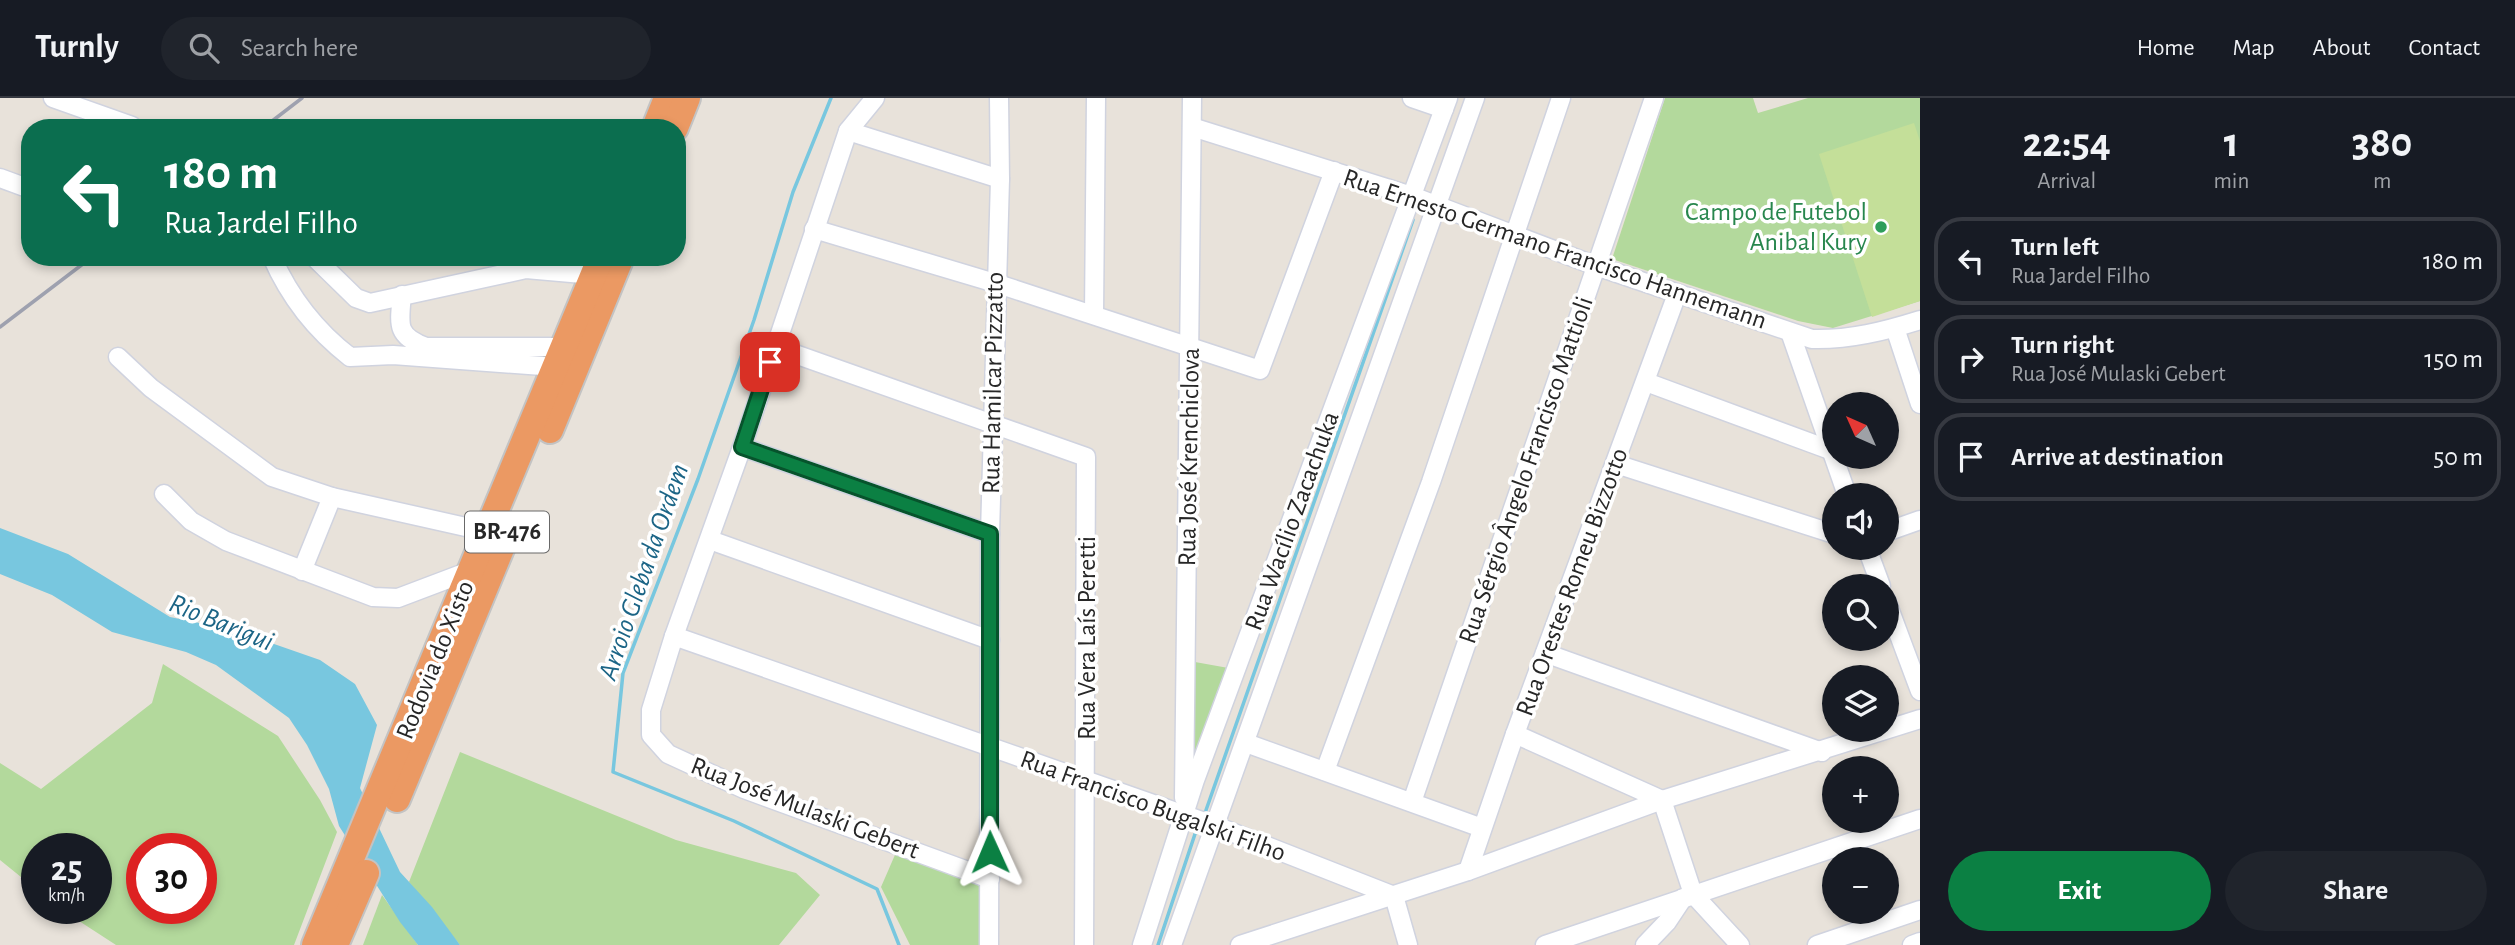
<!DOCTYPE html>
<meta charset="utf-8">
<style>
:root{--surface:#171b24;--page:#20242c;--text:#f1f3f6;--muted:#9ea1a6;--line:#363941;--accent:#0b8043}
body{margin:0;font-family:"Alegreya Sans",sans-serif;background:var(--page);color:var(--text);height:100vh;display:flex;flex-direction:column;font-size:26px;white-space:nowrap}
*{box-sizing:border-box;margin:0}
p{font-size:23px;color:var(--muted)}
.icon{flex:none;width:38px;height:38px;fill:none;stroke:currentColor;stroke-width:2;stroke-linecap:round;stroke-linejoin:round}
.map{position:relative;flex:1;overflow:hidden}
.drawer{display:flex;flex-direction:column;background:var(--surface);width:595px}
.drawer>*{flex:none}
.guide{position:absolute;left:21px;top:21px;width:665px;height:147px;border-radius:28px;box-shadow:0 4px 10px #0003;background:#0b6e4f;color:#fff;overflow:hidden}
.needle{width:46px;rotate:315deg}
.buttons{position:absolute;left:1822px;top:294px;display:grid;gap:14px}
.buttons a{display:grid;place-items:center;width:77px;height:77px;border-radius:50%;background:var(--surface);box-shadow:0 4px 10px #0003;font-size:35px}
.speed{position:absolute;left:21px;top:735px;display:flex;gap:14px;font-size:35px;font-weight:700;text-align:center}
.speed>*{display:grid;place-content:center;width:91px;height:91px;border-radius:50%;background:var(--surface);box-shadow:0 4px 10px #0003;line-height:1}
.speed small{font-size:18px;font-weight:400}
.speed .limit{border:10px solid #d22;background:#fff;color:#111}
.pin{position:absolute;display:grid;place-items:center;width:60px;height:60px;color:#fff;margin:-30px;border-radius:14px;box-shadow:0 4px 10px #0006}
.me{position:absolute;width:77px;margin:-38px;rotate:359deg;stroke-linejoin:round;filter:drop-shadow(0 0 5px #0008)}
.turn{display:flex;align-items:center;gap:24px;height:147px;padding:0 28px;font-size:32px}
.turn .icon{width:91px;height:91px;stroke-width:2.5}
.turn b{display:block;font-size:49px;line-height:60px}
.eta{display:flex;justify-content:space-evenly;align-items:center;height:119px;text-align:center}
.eta b{font-size:42px;font-weight:700;line-height:49px}
.primary-button{display:flex;gap:14px;margin-top:auto;padding:14px 28px}
.primary-button a{flex:1;height:80px;border-radius:42px;background:var(--accent);color:#fff;font-size:28px;font-weight:700;line-height:80px;text-align:center}
.primary-button a+a{background:var(--page);color:var(--text)}
ul{padding:0;list-style:none}
li{display:flex;align-items:center;gap:21px;height:88px;margin:0 14px 10px;padding:0 14px;border:4px solid var(--line);border-radius:28px}
li div{flex:1}
li b{display:block;font-size:26px}
li em{font-style:normal}
header{display:flex;align-items:center;gap:42px;box-sizing:border-box;height:98px;padding:0 35px;background:var(--surface);border-bottom:2px solid var(--line)}
header strong{font-size:33px}
nav{display:flex;gap:38px;margin-inline-start:auto;font-size:24px}
.search{width:490px;height:63px;background:var(--page);display:flex;align-items:center;gap:18px;box-sizing:border-box;padding:0 24px;border-radius:38px;color:var(--muted);font-size:26px}
main{display:flex;flex:1;min-height:0}
.map>svg:first-child{display:block}
.green{fill:#b3d99c;fill-rule:evenodd}
.pitch{fill:#c4df99}
.water{fill:#78c7df}
.lines{fill:none;stroke-linecap:round;stroke-linejoin:round}
.stream{stroke:#78c7df;stroke-width:3.5}
.minor-casing{stroke:#d0d3df;stroke-width:21}
.highway-casing{stroke:#c3c3c3;stroke-width:30}
.minor{stroke:#fff;stroke-width:18}
.highway{stroke:#eb9963;stroke-width:26}
.rail{stroke:#9ea1af;stroke-width:3.5}
.route-casing{stroke:#07532c;stroke-width:18}
.route{stroke:#0b8043;stroke-width:12}
.leisure-dot{fill:#2e9e5b;stroke:#fff;stroke-width:2.5}
.labels{text-anchor:middle;dominant-baseline:central;stroke-width:7;stroke-linejoin:round;paint-order:stroke}
.shield{fill:#fff;stroke:#686868;stroke-width:2}
.shield-label{font-size:24px;font-weight:bold;fill:#272727}
.leisure-label{font-size:26px;fill:#27864d;stroke:#fff;text-anchor:end}
.street-label{font-size:26px;fill:#272727;stroke:#fff}
.water-label{font-size:28px;font-style:italic;fill:#1c6586;stroke:#fff}
</style>
<header>
<strong>Turnly</strong>
<div class="search"><svg class="icon" aria-label="search" viewBox="0 0 24 24"><circle cx="10" cy="10" r="6"/><path d="M15 15l6 6"/></svg>Search here</div>
<nav><a>Home</a><a>Map</a><a>About</a><a>Contact</a></nav>
</header>
<main>
<div class="map">
<svg width="1920" height="847" viewBox="0 0 1920 847">
<rect width="100%" height="100%" fill="#e8e2da"/>
<g class="green">
<polygon points="1665,0 1753,0 1758,15 1808,0 1920,0 1920,203 1833,230 1798,223 1612,161"/>
<polygon points="1195,564 1234,571 1192,669"/>
<path d="M 163,566 L 278,638 L 320,702 L 337,734 L 294,847 L 116,847 L 59,810 L 96,810 L 96,751 L 37,751 L 37,792 L 0,762 L 0,665 L 41,691 L 152,605 ZM 142,751 L 201,751 L 201,810 L 142,810 Z"/>
<polygon points="460,654 676,742 796,775 820,797 779,847 460,847 409,784"/>
<polygon points="898,750 981,782 983,847 910,847 881,789"/>
<polygon points="382,797 418,847 363,847"/>
</g>
<polygon class="pitch" points="1914,25 1920,43 1920,203 1872,219 1819,56"/>
<polygon class="water" points="0,430 68,456 170,519 234,532 320,562 355,586 377,627 360,690 400,774 432,809 460,847 418,847 400,824 339,728 329,691 307,647 289,620 216,567 186,554 112,534 52,497 0,476"/>
<g class="lines">
<g class="stream">
<polyline points="831,0 793,94 754,222 698,381 623,575 613,674 734,723 877,791 899,847"/>
<polyline points="1205,715 1413,122"/>
<polyline points="1158,847 1195,736"/>
</g>
<g class="minor-casing">
<g id="minor">
<polyline points="53,0 132,28"/>
<polyline points="875,0 848,33 742,349 674,538 651,612 651,637 668,656 744,691 990,781"/>
<polyline points="1412,0 1444,11"/>
<path d="M 1192,29 L 1412,98 L 1596,168 L 1812,241 C 1850,242 1885,233 1920,222"/>
<polyline points="848,33 1000,81"/>
<polyline points="0,80 30,91"/>
<polyline points="814,131 995,185 1260,272 1334,73"/>
<path d="M 272,159 C 290,200 315,232 350,259 L 393,257 L 556,269"/>
<polyline points="314,159 356,200 370,205 526,171 594,177"/>
<path d="M 402,197 C 399,227 396,238 426,249 L 564,249"/>
<polyline points="1094,217 1096,0"/>
<polyline points="1895,230 1920,306"/>
<polyline points="1790,234 1847,397"/>
<polyline points="775,249 1086,359 1084,847"/>
<polyline points="118,259 151,290 272,379 332,399 488,434"/>
<polyline points="1646,284 1830,352"/>
<polyline points="742,349 990,436"/>
<polyline points="1616,366 1834,436"/>
<polyline points="164,396 191,423 226,443 373,499 398,500 472,472"/>
<polyline points="1886,434 1920,422"/>
<polyline points="710,442 990,542"/>
<polyline points="1867,450 1881,488"/>
<polyline points="302,473 332,399"/>
<polyline points="1886,502 1920,593"/>
<polyline points="674,538 1216,728 1394,798"/>
<polyline points="1545,555 1822,654"/>
<polyline points="1515,636 1662,702 1693,796 1740,847"/>
<polyline points="1246,645 1482,730"/>
<polyline points="1325,673 1431,384 1561,0"/>
<polyline points="1184,700 1192,0"/>
<polyline points="1412,704 1654,0"/>
<polyline points="1468,773 1515,636 1677,196"/>
<polyline points="1394,798 1408,847"/>
<polyline points="989,847 990,436 1000,81 999,0"/>
<polyline points="1142,847 1195,682 1448,0"/>
<polyline points="1172,847 1475,0"/>
<polyline points="1240,847 1468,773 1662,702 1920,621"/>
<polyline points="1545,847 1920,721"/>
<polyline points="1645,847 1667,824 1683,800"/>
<polyline points="1817,847 1920,812"/>
<polyline points="1912,847 1920,844"/>
</g>
</g>
<g class="highway-casing">
<g id="highway">
<polyline points="655,30 667,0"/>
<polyline points="675,30 687,0"/>
<polyline points="550,332 621,159"/>
<polyline points="397,701 510,429"/>
<polyline points="315,847 601,159"/>
<polyline points="335,847 366,775"/>
</g>
</g>
<use href="#minor" class="minor"/>
<use href="#highway" class="highway"/>
<g class="rail">
<polyline points="263,30 302,0"/>
<polyline points="0,229 92,159"/>
</g>
</g>
<g class="lines">
<g class="route-casing">
<polyline id="route" points="770,264 742,349 990,436 990,754"/>
</g>
<use href="#route" class="route"/>
</g>
<circle class="leisure-dot" cx="1881" cy="129" r="7"/>
<g class="labels">
<rect class="shield" x="465" y="413.5" width="84" height="41" rx="5"/>
<g class="shield-label">
<text x="507" y="434">BR-476</text>
</g>
<g class="leisure-label">
<text x="1867" y="114">Campo de Futebol<tspan x="1867" dy="30">Anibal Kury</tspan></text>
</g>
<g class="street-label">
<text transform="translate(1555 151) rotate(19)">Rua Ernesto Germano Francisco Hannemann</text>
<text transform="translate(993 285) rotate(-89)">Rua Hamilcar Pizzatto</text>
<text transform="translate(1189 359) rotate(-89)">Rua José Krenchiclova</text>
<text transform="translate(1526 372) rotate(-71)">Rua Sérgio Ângelo Francisco Mattioli</text>
<text transform="translate(1292 423) rotate(-70)">Rua Wacílio Zacachuka</text>
<text transform="translate(1572 484) rotate(-70)">Rua Orestes Romeu Bizzotto</text>
<text transform="translate(1087 540) rotate(-90)">Rua Vera Laís Peretti</text>
<text transform="translate(435 562) rotate(-68)">Rodovia do Xisto</text>
<text transform="translate(1153 708) rotate(20)">Rua Francisco Bugalski Filho</text>
<text transform="translate(805 710) rotate(21)">Rua José Mulaski Gebert</text>
</g>
<g class="water-label">
<text transform="translate(644 474) rotate(-71)">Arroio Gleba da Ordem</text>
<text transform="translate(221 525) rotate(22)">Rio Barigui</text>
</g>
</g>
</svg>
<div class="buttons">
<a><svg class="needle" viewBox="-14 -14 28 28"><path d="M0-13l5 13h-10z" fill="#e53935"/><path d="M0 13l5-13h-10z" fill="#9ea1a6"/></svg></a>
<a><svg class="icon" aria-label="sound" viewBox="0 0 24 24"><path d="M4 9h4l5-4v14l-5-4H4zM17 9q2 3 0 6"/></svg></a>
<a><svg class="icon" aria-label="search" viewBox="0 0 24 24"><circle cx="10" cy="10" r="6"/><path d="M15 15l6 6"/></svg></a>
<a><svg class="icon" aria-label="layers" viewBox="0 0 24 24"><path d="M12 4l9 5-9 5-9-5zM3 14l9 5 9-5"/></svg></a>
<a>+</a>
<a>−</a>
</div>
<div class="speed"><div>25<small>km/h</small></div><div class="limit">30</div></div>
<div class="pin" style="left:770px;top:264px;background:#d93025"><svg class="icon" aria-label="arrive" viewBox="0 0 24 24"><path d="M6 21V4h12l-3 4 3 4H6"/></svg></div>
<svg class="me" style="left:990px;top:754px" viewBox="-20 -20 40 40"><path d="M0-17L14 15 0 8-14 15z" fill="#0b8043" stroke="#fff" stroke-width="4"/></svg>
<div class="guide">
<div class="turn"><svg class="icon" aria-label="left" viewBox="0 0 24 24"><path d="M17 20v-9H6M10 6l-5 5 5 5"/></svg><div><b>180 m</b>Rua Jardel Filho</div></div>
</div>
</div>
<section class="drawer">
<div class="eta">
<div><b>22:54</b><p>Arrival</p></div>
<div><b>1</b><p>min</p></div>
<div><b>380</b><p>m</p></div>
</div>
<ul>
<li><svg class="icon" aria-label="left" viewBox="0 0 24 24"><path d="M17 20v-9H6M10 6l-5 5 5 5"/></svg><div><b>Turn left</b><p>Rua Jardel Filho</p></div><em>180 m</em></li>
<li><svg class="icon" aria-label="right" viewBox="0 0 24 24"><path d="M7 20v-9h11M14 6l5 5-5 5"/></svg><div><b>Turn right</b><p>Rua José Mulaski Gebert</p></div><em>150 m</em></li>
<li><svg class="icon" aria-label="arrive" viewBox="0 0 24 24"><path d="M6 21V4h12l-3 4 3 4H6"/></svg><div><b>Arrive at destination</b></div><em>50 m</em></li>
</ul>
<div class="primary-button"><a>Exit</a><a>Share</a></div>
</section>
</main>
